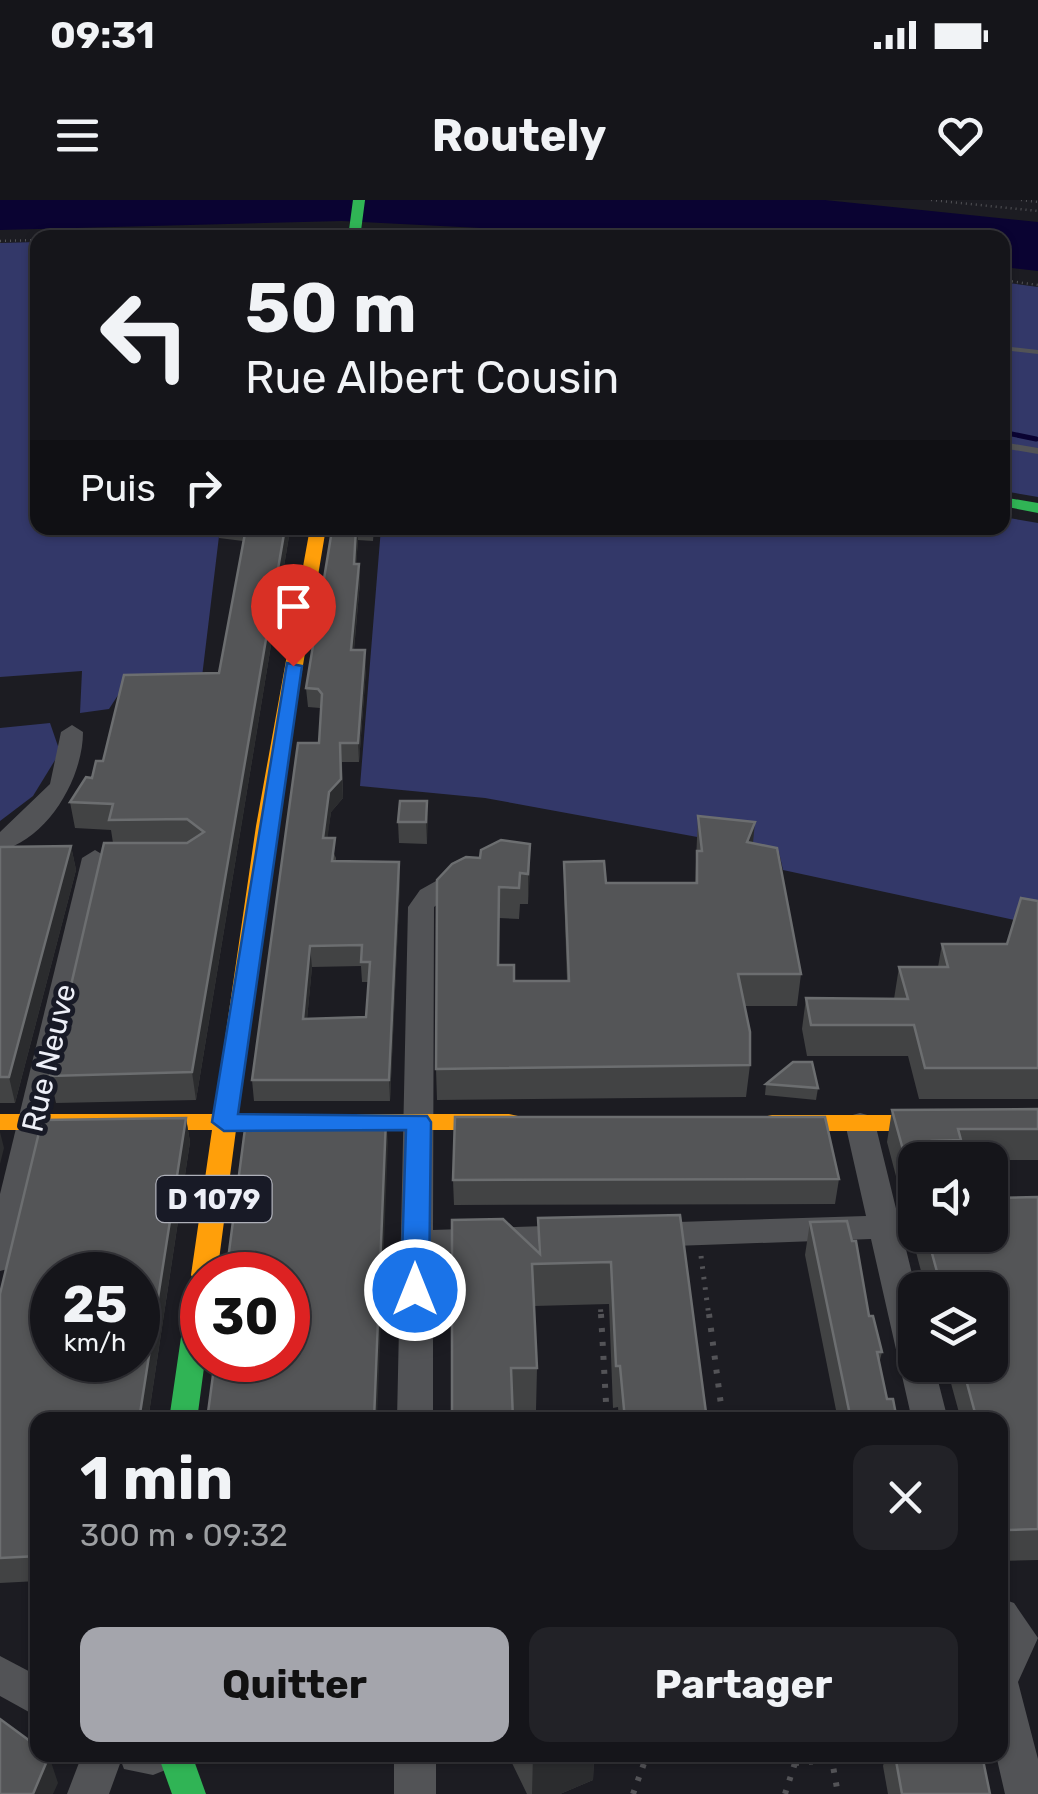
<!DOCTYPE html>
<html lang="fr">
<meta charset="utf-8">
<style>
:root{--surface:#15151a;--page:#222227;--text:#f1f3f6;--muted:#9d9fa2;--line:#343439;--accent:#a4a5ac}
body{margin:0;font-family:Rubik,sans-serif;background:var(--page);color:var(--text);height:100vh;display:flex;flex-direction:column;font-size:38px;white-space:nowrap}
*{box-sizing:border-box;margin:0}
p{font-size:32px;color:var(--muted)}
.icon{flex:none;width:55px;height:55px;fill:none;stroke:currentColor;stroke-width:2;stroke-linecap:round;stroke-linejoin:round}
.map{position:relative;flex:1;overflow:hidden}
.side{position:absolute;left:30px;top:1212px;width:978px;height:350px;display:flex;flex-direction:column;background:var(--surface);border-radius:20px;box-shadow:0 2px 8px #0004,0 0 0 2px var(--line)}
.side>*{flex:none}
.guide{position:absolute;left:30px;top:30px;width:980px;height:305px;border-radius:20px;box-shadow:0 2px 8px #0004,0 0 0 2px var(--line);background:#15151a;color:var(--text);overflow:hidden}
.fabs{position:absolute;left:898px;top:942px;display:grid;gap:20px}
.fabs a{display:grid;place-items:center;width:110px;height:110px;border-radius:20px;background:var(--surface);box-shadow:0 2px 8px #0004,0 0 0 2px var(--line);font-size:50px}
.speed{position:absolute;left:30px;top:1052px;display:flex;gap:20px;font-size:50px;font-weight:700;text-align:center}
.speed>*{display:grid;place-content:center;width:130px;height:130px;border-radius:50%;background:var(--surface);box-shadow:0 2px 8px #0004,0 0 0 2px var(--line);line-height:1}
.speed small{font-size:25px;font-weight:400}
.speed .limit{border:15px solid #d22;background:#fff;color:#111}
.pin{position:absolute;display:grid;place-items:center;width:85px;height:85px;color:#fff;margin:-102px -42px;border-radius:50% 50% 50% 0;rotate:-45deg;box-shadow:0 0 10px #0007}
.pin .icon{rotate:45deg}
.me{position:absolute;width:110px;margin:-55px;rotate:0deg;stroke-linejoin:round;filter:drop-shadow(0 0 8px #0008)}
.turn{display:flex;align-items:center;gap:35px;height:210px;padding:0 50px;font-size:45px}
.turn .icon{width:130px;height:130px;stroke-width:2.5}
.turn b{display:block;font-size:70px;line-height:85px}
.then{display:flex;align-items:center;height:95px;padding:0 50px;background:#0003;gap:20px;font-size:38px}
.round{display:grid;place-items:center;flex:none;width:105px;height:105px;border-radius:20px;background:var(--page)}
.head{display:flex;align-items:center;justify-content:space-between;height:170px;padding:0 50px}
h1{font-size:60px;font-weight:700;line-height:75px}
.primary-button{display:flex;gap:20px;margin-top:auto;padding:20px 50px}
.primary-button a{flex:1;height:115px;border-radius:20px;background:var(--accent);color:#111;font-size:40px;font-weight:700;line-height:115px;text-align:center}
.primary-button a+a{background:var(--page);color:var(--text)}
.status{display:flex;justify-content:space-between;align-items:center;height:70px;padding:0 50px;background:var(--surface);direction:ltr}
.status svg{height:28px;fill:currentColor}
header{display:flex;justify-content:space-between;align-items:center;height:130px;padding:0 50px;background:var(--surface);font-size:45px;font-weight:700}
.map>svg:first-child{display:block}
.green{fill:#333869}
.water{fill:#0a0332}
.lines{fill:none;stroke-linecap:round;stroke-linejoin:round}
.stream{stroke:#0a0332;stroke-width:5}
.path-far2{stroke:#535357;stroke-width:2.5;stroke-dasharray:1 4;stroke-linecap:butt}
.path-far1{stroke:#535357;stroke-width:5;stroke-dasharray:2.5 8;stroke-linecap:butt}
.path{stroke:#535357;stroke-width:6;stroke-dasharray:4 10;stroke-linecap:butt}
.lane{fill:#525356;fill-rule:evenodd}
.street{fill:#525356;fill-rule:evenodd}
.fast{fill:#30b455;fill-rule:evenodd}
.slow{fill:#ff9f0a;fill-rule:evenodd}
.fast-bridge{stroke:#30b455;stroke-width:12}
.wall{fill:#424344;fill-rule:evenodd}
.shaded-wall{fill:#2b2c2e}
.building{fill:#545557;stroke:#6c6e70;stroke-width:2.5;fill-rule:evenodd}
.route{fill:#1a73e8;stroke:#114b97;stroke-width:2.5}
.labels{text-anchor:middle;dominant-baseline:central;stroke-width:10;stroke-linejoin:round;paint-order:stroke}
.shield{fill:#181a26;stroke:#adafb8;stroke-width:2.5}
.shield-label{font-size:28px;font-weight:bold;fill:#edeff7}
.street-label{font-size:30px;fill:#edeff7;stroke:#181a26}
</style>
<div class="status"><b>09:31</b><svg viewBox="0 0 49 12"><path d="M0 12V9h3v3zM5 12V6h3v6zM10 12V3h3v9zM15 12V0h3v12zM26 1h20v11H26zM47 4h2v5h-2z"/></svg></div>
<header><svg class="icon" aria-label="menu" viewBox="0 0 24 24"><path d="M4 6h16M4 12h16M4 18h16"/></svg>Routely<svg class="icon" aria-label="heart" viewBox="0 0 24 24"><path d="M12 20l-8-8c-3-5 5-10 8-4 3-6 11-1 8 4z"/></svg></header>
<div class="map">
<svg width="1038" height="1594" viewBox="0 0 1038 1594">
<rect width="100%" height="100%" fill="#1c1c22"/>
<g class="green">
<polygon points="37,42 38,328 220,328 201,485 122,489 109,509 80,513 82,471 0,477 0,43"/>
<polygon points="1002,82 1038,87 1038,297 1003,291"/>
<polygon points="1003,317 1038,323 1038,725 783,670 779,652 485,598 360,586 381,328 1002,328"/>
<polygon points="50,523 60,552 33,596 0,621 0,528"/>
</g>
<polygon class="water" points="0,0 825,0 1038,22 1038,71 1003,67 1002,38 683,38 342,21 0,30"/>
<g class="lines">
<polyline class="stream" points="1002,232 1036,239"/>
<g class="path-far2">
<polyline points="931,0 1038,11"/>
<polyline points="1021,0 1038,2"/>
<polyline points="376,36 478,38"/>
<polyline points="110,38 330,35"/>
<polyline points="0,41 38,40"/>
<polyline points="1002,80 1038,85"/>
</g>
<g class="path-far1">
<polyline points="701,1056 709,1117"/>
<polyline points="600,1099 601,1117"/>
</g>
<g class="path">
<polyline points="601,1114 607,1220"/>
<polyline points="709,1114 723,1220"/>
<polyline points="768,1555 795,1563 832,1560"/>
<polyline points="831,1555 838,1594"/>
<polyline points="633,1594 647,1555"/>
<polyline points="785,1594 795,1563"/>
</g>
<g class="lane">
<polygon points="1002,146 1038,150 1038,154 1002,150"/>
<polygon points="1002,242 1038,248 1038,254 1002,248"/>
</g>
<g class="street">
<path d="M 72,525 L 83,532 C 83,578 48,639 0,651 L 0,632 L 50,584 L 61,532 Z"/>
<polygon points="95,650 108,658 16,1059 11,1068 0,1071 0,994 82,658"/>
<polygon points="468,663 477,666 481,671 477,676 434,707 433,1030 574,1025 585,1029 590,1037 585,1045 574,1049 433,1053 433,1220 397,1220 408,707 420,690"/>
<polygon points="860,913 871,916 875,923 916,1090 915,1165 934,1165 948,1220 912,1220 871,1039 646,1047 635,1043 630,1035 635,1027 646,1023 866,1016 845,923 849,916"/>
<polygon points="1000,1398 1014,1403 1038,1438 1018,1482 1038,1559 1038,1594 1005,1594 996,1555 1000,1555"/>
<polygon points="0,1456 38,1476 38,1517 0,1496"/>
<polygon points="82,1555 174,1555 168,1569 153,1575 124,1569 121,1561 109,1594 67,1594"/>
<rect x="394" y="1555" width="42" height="39"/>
</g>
<g class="fast">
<polygon points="1002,297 1038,303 1038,313 1002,306"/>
<polygon points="202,1072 212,1075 202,1075 205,1160 197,1220 169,1220 189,1082 193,1075"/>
<polygon points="158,1555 192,1555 206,1594 172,1594"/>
</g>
<g class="slow">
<polygon points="310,328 326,328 276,626 238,914 263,916 266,922 263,928 236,930 217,1075 202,1075 202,1085 195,1082 191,1075 212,930 0,930 0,914 214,914 256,626"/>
<polygon points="332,914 509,914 518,916 521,922 518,928 509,930 332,930 323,928 320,922 323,916"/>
<polygon points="772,915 1038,915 1038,931 772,931 763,929 760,923 763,917"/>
</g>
<polyline class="fast-bridge" points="354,38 359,0"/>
</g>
<g class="wall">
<polygon points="218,328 290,328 290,330 196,900 56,903 50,876 113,643 111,630 75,628 70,602 92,578 103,561 219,473 243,341 219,338"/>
<path d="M 338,328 L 374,328 L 373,341 L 358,340 L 356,364 L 359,364 L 360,382 L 354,450 L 366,469 L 359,562 L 342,562 L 343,598 L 331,612 L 327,638 L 336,658 L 336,661 L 400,682 L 390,901 L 254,901 L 252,880 L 319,543 L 321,509 L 320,508 L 308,507 L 306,488 ZM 361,766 L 362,782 L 368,782 L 366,817 L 307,819 L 312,767 Z"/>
<polygon points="427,601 427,644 399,643 398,622"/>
<polygon points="698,616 753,643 801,774 797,806 744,806 750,865 746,897 437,900 436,869 480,658 530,644 528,704 520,704 519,719 499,718 499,765 514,781 567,781 564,692 564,662 606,683 695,683"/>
<polygon points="71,646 76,670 15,903 0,903 0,647"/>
<polygon points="1038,701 1038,899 919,899 908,856 807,856 802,829 806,798 894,799 899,767 938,767 942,744 1007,744"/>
<polygon points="766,884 818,888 816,900 765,895"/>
<polygon points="1038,909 1038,960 915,960 915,1035 990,1035 1038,997 1038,1360 1000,1361 1000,1220 961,1220 946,1165 990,1165 990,1090 926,1090 887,942 892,910"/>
<polygon points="186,918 190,942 148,1220 38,1220 38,1381 0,1383 0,1094"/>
<polygon points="839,979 835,1004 454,1005 453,980"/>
<polygon points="680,1015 707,1220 619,1220 618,1207 613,1208 609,1104 534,1106 537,1168 536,1210 513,1210 452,1220 538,1052 538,1018"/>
<polygon points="810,1022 869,1116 882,1152 879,1164 887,1199 897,1220 838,1220 805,1055"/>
<polygon points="464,1555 594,1555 593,1580 560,1594 527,1594 511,1561 465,1564"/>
<polygon points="886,1555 982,1555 990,1594 888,1594 883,1566"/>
</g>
<g class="shaded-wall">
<polygon points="285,328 290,328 290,330 196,900 192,872"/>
<polygon points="357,328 358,340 355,382 354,364"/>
<polygon points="359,364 360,382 352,469 351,450"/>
<polygon points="365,450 366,469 359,562 358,543"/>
<polygon points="340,543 343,598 331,612 325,658 323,638 329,592"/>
<polygon points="427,601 428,622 427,644 426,622"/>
<polygon points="755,622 752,653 747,642"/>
<polygon points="530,644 530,674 528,704 528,674"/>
<polygon points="71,646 76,670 15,903 9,877"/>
<polygon points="399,662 400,682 390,901 389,880"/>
<polygon points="310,746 312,767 305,840 303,819"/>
<polygon points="186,918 190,942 148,1220 139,1220"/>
<polygon points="386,918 388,942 377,1220 374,1220"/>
<polygon points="0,932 4,948 0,964"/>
<polygon points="533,1555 594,1555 593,1580 560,1594 532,1594"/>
<polygon points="49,1556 58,1583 53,1594 33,1594"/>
</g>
<g class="building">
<polygon points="246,328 285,328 192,872 50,876 104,643 187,643 204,632 187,619 109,620 113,604 70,602 86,577 92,578 96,561 103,561 124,475 219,473"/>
<path d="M 338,328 L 356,328 L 354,364 L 359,364 L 351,450 L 365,450 L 358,543 L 340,543 L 341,579 L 329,592 L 323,638 L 335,638 L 332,661 L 399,662 L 389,880 L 252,880 L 298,543 L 319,543 L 322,494 L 318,489 L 306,488 L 331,336 ZM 362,745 L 361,762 L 370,762 L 366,817 L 303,819 L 310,746 Z"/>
<polygon points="400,601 427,601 426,622 398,622"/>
<polygon points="698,616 755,622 747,642 777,648 801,774 738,774 750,832 750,865 436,869 437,680 452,664 466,657 480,658 481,650 501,640 530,644 528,674 520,673 519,688 499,687 498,765 514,765 514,781 569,781 564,662 604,661 606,683 697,683 697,651 702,651"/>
<polygon points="71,646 9,877 0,877 0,647"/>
<polygon points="1021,698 1038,701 1038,868 925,868 914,825 811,825 806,798 908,799 899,767 948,767 942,744 1007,744"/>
<polygon points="793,862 812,862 818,888 766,884"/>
<polygon points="1038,909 1038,929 958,929 961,940 932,941 937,960 915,960 915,993 892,910"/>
<polygon points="455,917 825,917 839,979 453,980"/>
<path d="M 186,918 L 139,1220 L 38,1220 L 38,1356 L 0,1358 L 0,1094 L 42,920 ZM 52,1075 L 138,1075 L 138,1160 L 52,1160 Z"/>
<polygon points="386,918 374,1220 207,1220 215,1160 288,1160 288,1075 226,1075 246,921"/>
<polygon points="1038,997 1038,1329 1007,1330 1000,1303 1000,1220 977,1220 962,1165 990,1165 990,1090 942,1090 927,1035 990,1035 990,998"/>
<polygon points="680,1015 707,1220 615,1220 625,1220 620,1166 616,1166 611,1062 532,1064 537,1168 511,1168 513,1220 452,1220 452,1020 503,1019 540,1054 538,1018"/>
<polygon points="847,1021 852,1041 856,1041 869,1116 873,1116 882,1152 877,1152 887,1199 893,1199 897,1220 851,1220 810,1022"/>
<polygon points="0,1519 38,1547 38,1555 49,1556 33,1594 0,1594"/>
<polygon points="895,1555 982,1555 990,1594 902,1594"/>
</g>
<polygon class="route" points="287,463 302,466 238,914 427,916 431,922 429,1090 415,1101 401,1090 406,930 224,931 212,922"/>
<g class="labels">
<rect class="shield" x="156.5" y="976" width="115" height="46" rx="8"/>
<g class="shield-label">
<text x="214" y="999">D 1079</text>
</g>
<g class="street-label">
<text transform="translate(49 858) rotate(-77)">Rue Neuve</text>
</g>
</g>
</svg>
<div class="fabs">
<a><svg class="icon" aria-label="sound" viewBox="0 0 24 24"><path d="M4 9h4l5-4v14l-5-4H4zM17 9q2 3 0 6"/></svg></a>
<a><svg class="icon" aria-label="layers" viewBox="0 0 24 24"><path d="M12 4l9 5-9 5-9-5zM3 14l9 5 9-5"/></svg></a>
</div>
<div class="speed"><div>25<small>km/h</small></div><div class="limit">30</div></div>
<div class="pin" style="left:293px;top:466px;background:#d93025"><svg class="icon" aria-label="arrive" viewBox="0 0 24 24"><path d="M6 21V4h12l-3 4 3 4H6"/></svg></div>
<svg class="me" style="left:415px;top:1090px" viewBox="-20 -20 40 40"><circle r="17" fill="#1a73e8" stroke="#fff" stroke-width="3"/><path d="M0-11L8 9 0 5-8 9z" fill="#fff"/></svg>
<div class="guide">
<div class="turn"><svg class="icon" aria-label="left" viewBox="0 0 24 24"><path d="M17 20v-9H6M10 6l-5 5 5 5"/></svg><div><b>50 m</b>Rue Albert Cousin</div></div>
<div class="then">Puis<svg class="icon" aria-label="right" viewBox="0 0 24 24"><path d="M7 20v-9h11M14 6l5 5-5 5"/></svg></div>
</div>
<section class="side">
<div class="head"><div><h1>1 min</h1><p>300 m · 09:32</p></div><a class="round"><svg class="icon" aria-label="close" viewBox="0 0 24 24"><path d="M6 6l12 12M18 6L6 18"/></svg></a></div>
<div class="primary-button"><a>Quitter</a><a>Partager</a></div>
</section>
</div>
